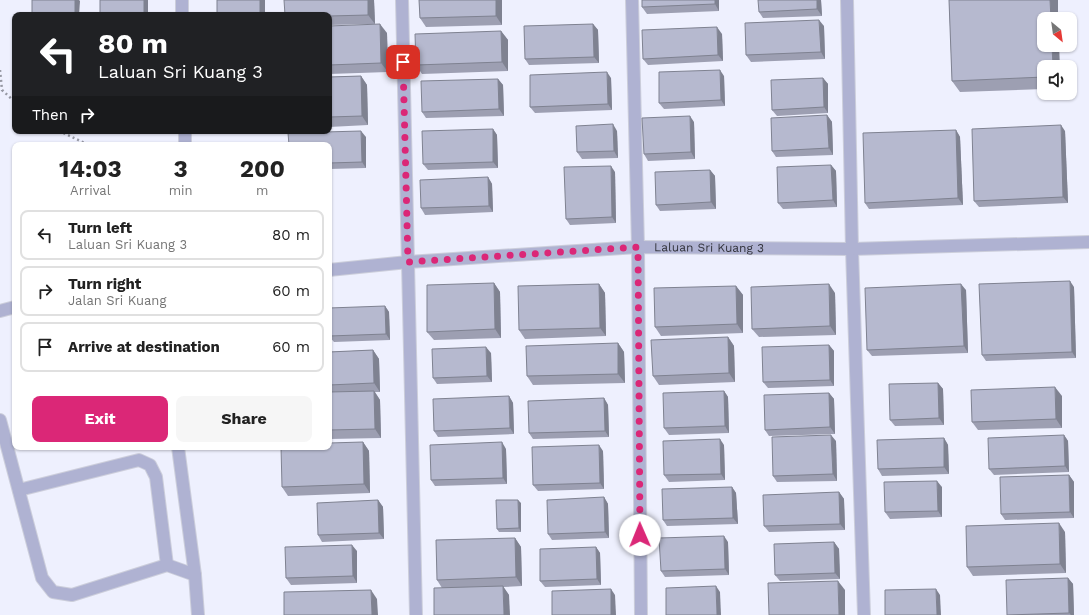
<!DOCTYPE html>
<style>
:root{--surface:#fff;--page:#f6f6f6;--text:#222;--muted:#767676;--line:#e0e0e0;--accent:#db2777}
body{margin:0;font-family:"Work Sans",sans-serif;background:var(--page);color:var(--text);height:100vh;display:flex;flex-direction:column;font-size:15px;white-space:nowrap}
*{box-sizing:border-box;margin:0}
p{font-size:13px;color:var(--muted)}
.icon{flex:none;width:22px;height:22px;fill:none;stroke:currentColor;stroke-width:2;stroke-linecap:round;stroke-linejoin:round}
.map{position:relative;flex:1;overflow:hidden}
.details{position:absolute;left:12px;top:142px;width:320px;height:308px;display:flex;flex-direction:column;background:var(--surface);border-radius:8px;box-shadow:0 1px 3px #0004}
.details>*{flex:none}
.top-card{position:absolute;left:12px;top:12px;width:320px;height:122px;border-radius:8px;box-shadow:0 1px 3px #0004;background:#202124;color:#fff;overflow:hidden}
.needle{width:26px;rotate:151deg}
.controls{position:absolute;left:1037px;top:12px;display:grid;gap:8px}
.controls a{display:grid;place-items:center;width:40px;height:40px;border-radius:8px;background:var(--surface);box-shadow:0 1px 3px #0004;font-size:20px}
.pin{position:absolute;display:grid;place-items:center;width:34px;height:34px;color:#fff;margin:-17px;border-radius:8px;box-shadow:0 2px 6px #0006}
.me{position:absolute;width:44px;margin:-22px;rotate:359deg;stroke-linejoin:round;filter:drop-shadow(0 0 3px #0008)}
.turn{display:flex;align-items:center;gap:14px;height:84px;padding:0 20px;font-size:18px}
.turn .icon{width:52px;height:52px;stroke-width:2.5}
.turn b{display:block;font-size:28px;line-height:34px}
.then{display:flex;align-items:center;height:38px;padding:0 20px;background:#0003;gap:8px;font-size:15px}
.eta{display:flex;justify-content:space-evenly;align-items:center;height:68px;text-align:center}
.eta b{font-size:24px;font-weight:700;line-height:28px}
.cta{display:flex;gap:8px;margin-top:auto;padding:8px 20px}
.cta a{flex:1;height:46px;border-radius:8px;background:var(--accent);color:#fff;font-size:16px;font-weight:700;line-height:46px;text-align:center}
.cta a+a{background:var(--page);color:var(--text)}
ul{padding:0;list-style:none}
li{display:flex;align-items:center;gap:12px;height:50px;margin:0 8px 6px;padding:0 12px;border:2px solid var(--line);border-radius:8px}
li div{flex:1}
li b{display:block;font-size:15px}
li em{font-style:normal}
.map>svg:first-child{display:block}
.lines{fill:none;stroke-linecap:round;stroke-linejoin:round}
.minor-casing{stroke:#cccedb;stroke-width:14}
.path{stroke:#9698a3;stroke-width:2.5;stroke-dasharray:2 3;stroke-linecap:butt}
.minor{stroke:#afb2d2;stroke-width:12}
.wall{fill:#9d9fb2}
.shaded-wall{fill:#7f8291}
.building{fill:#b6b9cf;stroke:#7f8291}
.route{stroke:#db2777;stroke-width:7;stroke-dasharray:0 12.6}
.labels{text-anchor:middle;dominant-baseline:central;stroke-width:3;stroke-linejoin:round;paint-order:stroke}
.street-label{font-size:12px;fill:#32333c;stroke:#eef0fe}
</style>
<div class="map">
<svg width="1089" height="615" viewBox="0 0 1089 615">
<rect width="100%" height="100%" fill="#eef0fe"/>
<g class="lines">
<g class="minor-casing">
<g id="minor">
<polyline points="182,0 182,15"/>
<polyline points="402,0 416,615"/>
<polyline points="632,0 638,247 641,615"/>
<polyline points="847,0 852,249 864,615"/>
<polyline points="185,131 185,145"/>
<path id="s1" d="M 329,270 L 408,262 L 638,247 L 852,249 L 1089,242"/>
<polyline points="0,311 15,307"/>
<polyline points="0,420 42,578 53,592 72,595 167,565 195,575"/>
<polyline points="178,447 195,575 198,615"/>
<polyline points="19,490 139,460 150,465 156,477 167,565"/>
</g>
</g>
<g class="path">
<polyline points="0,70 2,90 15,102"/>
<polyline points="59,131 89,145"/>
</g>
<use href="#minor" class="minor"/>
</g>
<g class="wall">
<polygon points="374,0 375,24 329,25 329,15"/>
<polygon points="419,0 502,0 502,25 426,27 420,18"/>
<polygon points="719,0 719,11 647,14 642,7"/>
<polygon points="821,0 822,16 763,18 759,12"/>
<polygon points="949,0 1058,0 1058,19 1044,19 1044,89 960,92 952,81"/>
<polygon points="593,24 598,30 599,63 529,65 525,59"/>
<polygon points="329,26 387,33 388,72 329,74"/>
<polygon points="824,26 825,59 751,62 746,55"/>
<polygon points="501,31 508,40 508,71 422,74 416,65"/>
<polygon points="722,34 723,61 648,65 643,59"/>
<polygon points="361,76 367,85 368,125 329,127 329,77"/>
<polygon points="724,76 725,106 664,109 659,103"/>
<polygon points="611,78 612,110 535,113 530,107"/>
<polygon points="823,78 828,84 828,113 777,116 772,110"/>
<polygon points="498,79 503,85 504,116 426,118 422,112"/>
<polygon points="827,115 832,122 833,155 776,157 772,151"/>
<polygon points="694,122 695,159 648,161 644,154"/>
<polygon points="493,129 497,135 498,168 428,170 423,164"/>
<polygon points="956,130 960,137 963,205 869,209 865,203"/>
<polygon points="617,131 618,158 582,159 577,152"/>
<polygon points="1065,131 1068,203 979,207 974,201"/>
<polygon points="366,137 366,168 329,169 329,145"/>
<polygon points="831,165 836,171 837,207 783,209 778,203"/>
<polygon points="710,170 715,176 716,209 660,211 656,205"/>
<polygon points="615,172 616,223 570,225 566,219"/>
<polygon points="488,177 492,184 493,212 425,215 421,208"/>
<polygon points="494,283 500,292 501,338 434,340 427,332"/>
<polygon points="599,284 605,293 606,336 525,339 519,330"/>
<polygon points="736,286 743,295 743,333 661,336 655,327"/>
<polygon points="1074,287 1076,358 986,361 982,355"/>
<polygon points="966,290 968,353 872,356 867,350"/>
<polygon points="835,293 836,335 759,337 752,329"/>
<polygon points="385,306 389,312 390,340 334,342 329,336"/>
<polygon points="728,337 734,346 735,382 659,385 653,376"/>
<polygon points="618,343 624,352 625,383 533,385 527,376"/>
<polygon points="829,345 834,351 834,386 768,388 763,382"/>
<polygon points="373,350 379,359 380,392 375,392 380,400 381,438 329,439 329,352"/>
<polygon points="491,353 492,382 437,384 433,378"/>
<polygon points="938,383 943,389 944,425 895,426 890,420"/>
<polygon points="724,391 728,397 729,433 669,435 664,428"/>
<polygon points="829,393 834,399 835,434 769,436 765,430"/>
<polygon points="509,396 513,403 514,434 438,437 434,431"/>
<polygon points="1062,396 1062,428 978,430 972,422"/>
<polygon points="604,398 608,405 609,437 533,439 529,433"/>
<polygon points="1064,435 1068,441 1069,472 994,475 989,469"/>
<polygon points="944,438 948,445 949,474 882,476 878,469"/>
<polygon points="836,441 837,481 777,482 773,476"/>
<polygon points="363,442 369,451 370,493 288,496 282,487"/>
<polygon points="724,445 725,480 669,482 664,475"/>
<polygon points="506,449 507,484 435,486 431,480"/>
<polygon points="603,451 604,489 538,491 533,485"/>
<polygon points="1069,475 1074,482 1074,518 1005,520 1001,514"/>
<polygon points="732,487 736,493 738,524 667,526 663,520"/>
<polygon points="942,487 942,517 890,519 885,512"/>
<polygon points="839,492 844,499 845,530 769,532 764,526"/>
<polygon points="604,497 608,504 609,538 552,540 548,534"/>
<polygon points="378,500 383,507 384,539 322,542 318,535"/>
<polygon points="521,503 521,532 499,532 497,529"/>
<polygon points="1065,532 1066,573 973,576 967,567"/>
<polygon points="515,538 521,547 522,586 503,587 509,595 442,588 437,580"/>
<polygon points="728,542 729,575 665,577 661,571"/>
<polygon points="834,542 839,549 840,579 780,581 775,575"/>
<polygon points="596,547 600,553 601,585 545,587 540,581"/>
<polygon points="357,551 357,583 291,585 286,578"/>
<polygon points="1068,578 1073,584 1074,615 1007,615"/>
</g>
<g class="shaded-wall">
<polygon points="75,0 79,0 80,1 79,15 75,15"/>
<rect x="144" y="0" width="4" height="15"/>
<rect x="260" y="0" width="5" height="15"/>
<polygon points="368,0 374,0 375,24 368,15"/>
<polygon points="496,0 502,0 502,25 496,16"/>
<polygon points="715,0 719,0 719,11 715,4"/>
<polygon points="817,0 821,0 822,16 817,9"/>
<polygon points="1050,0 1058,0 1058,19 1051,19"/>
<polygon points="819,20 824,26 825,59 821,52"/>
<polygon points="380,24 387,33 388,72 381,63"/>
<polygon points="593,24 598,30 599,63 594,57"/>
<polygon points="717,27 722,34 723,61 718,55"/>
<polygon points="501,31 508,40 508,71 502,62"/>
<polygon points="1052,45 1059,45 1060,67 1053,67"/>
<polygon points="720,70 724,76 725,106 721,100"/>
<polygon points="607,72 611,78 612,110 608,104"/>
<polygon points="361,76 367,85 368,125 362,116"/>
<polygon points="823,78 828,84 828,113 824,107"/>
<polygon points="498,79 503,85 504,116 499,109"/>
<polygon points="827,115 832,122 833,155 829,148"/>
<polygon points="690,116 694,122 695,159 691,152"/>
<polygon points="613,124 617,131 618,158 614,151"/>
<polygon points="1061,125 1065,131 1068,203 1063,197"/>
<polygon points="493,129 497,135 498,168 493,162"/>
<polygon points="956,130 960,137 963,205 958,198"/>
<polygon points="361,131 366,137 366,168 362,162"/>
<polygon points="831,165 836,171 837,207 833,200"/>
<polygon points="611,166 615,172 616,223 612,217"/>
<polygon points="710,170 715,176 716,209 711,202"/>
<polygon points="488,177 492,184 493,212 489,206"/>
<polygon points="1070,281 1074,287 1076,358 1072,352"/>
<polygon points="494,283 500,292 501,338 495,329"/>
<polygon points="599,284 605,293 606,336 600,328"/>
<polygon points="829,284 835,293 836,335 830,326"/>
<polygon points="961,284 966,290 968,353 964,346"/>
<polygon points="736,286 743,295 743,333 737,324"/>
<polygon points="385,306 389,312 390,340 386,334"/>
<polygon points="728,337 734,346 735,382 729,373"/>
<polygon points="618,343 624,352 625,383 618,374"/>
<polygon points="829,345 834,351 834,386 830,380"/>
<polygon points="486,347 491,353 492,382 487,376"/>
<polygon points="373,350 379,359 380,392 374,383"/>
<polygon points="938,383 943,389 944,425 939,418"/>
<polygon points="1055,387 1062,396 1062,428 1056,419"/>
<polygon points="374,391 380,400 381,438 375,429"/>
<polygon points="724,391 728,397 729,433 725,426"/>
<polygon points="829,393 834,399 835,434 830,427"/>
<polygon points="509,396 513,403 514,434 510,428"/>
<polygon points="604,398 608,405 609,437 605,431"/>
<polygon points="831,435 836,441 837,481 833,474"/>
<polygon points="1064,435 1068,441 1069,472 1065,466"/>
<polygon points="944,438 948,445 949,474 944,467"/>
<polygon points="720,439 724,445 725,480 721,474"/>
<polygon points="363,442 369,451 370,493 364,484"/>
<polygon points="502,442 506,449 507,484 503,478"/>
<polygon points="599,445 603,451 604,489 600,483"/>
<polygon points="1069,475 1074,482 1074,518 1070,512"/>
<polygon points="937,481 942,487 942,517 938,511"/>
<polygon points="732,487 736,493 738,524 733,518"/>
<polygon points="839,492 844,499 845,530 840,524"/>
<polygon points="604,497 608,504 609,538 605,532"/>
<polygon points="378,500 383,507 384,539 379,533"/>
<polygon points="518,500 521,503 521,532 519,528"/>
<polygon points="1059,523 1065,532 1066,573 1060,564"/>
<polygon points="724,536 728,542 729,575 725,569"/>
<polygon points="515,538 521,547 522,586 516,577"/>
<polygon points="834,542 839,549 840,579 835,573"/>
<polygon points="352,545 357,551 357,583 353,576"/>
<polygon points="596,547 600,553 601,585 597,579"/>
<polygon points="1068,578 1073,584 1074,615 1071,615 1069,613"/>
<polygon points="838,581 845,590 845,615 839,615"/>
<polygon points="503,586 509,595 510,615 504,615"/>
<polygon points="716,586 720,592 721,615 717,615"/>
<polygon points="611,589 615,595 616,615 611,615"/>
<polygon points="936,589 940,595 941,615 937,615"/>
<polygon points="371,590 377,599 378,615 372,615"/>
</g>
<g class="building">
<rect x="32" y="0" width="43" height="15"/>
<rect x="100" y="0" width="44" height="15"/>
<rect x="217" y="0" width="43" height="15"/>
<polygon points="284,0 368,0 368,15 329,16 329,15 285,15"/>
<polygon points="419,0 496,0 496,16 420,18"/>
<polygon points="642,0 715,0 715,4 642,7"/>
<polygon points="758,0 817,0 817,9 759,12"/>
<polygon points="949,0 1050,0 1051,19 1044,19 1044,45 1052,45 1053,67 1044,67 1044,77 952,81"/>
<polygon points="819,20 821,52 746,55 745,23"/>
<polygon points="380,24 381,63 329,65 329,26"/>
<polygon points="593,24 594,57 525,59 524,26"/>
<polygon points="717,27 718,55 643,59 642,30"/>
<polygon points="501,31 502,62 416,65 415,34"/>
<polygon points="720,70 721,100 659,103 659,72"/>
<polygon points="607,72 608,104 530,107 530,75"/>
<polygon points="361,76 362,116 329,117 329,77"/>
<polygon points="823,78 824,107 772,110 771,80"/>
<polygon points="498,79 499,109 422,112 421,81"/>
<polygon points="827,115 829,148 772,151 771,118"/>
<polygon points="690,116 691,152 644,154 642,118"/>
<polygon points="613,124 614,151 577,152 576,126"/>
<polygon points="1061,125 1063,197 974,201 972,129"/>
<polygon points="493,129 493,162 423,164 422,131"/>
<polygon points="956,130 958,198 865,203 863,133"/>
<polygon points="361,131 362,162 329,163 329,145 289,145 288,133"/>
<polygon points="831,165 833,200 778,203 777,167"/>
<polygon points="611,166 612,217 566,219 564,167"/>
<polygon points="710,170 711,202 656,205 655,172"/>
<polygon points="488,177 489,206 421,208 420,180"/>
<polygon points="1070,281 1072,352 982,355 979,284"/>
<polygon points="494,283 495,329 427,332 427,285"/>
<polygon points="599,284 600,328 519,330 518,286"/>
<polygon points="829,284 830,326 752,329 751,287"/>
<polygon points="961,284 964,346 867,350 865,288"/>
<polygon points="736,286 737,324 655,327 654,288"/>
<polygon points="385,306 386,334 329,336 329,308"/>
<polygon points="728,337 729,373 653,376 651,340"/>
<polygon points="618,343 618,374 527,376 526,346"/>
<polygon points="829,345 830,380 763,382 762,347"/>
<polygon points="486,347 487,376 433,378 432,349"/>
<polygon points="373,350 374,383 329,385 329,352"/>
<polygon points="938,383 939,418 890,420 889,384"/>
<polygon points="1055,387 1056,419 972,422 971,390"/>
<polygon points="374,391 375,429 329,430 329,392"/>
<polygon points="724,391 725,426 664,428 663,393"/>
<polygon points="829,393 830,427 765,430 764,395"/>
<polygon points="509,396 510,428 434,431 433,399"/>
<polygon points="604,398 605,431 529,433 528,401"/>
<polygon points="831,435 833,474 773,476 772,437"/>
<polygon points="1064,435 1065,466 989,469 988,438"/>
<polygon points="944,438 944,467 878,469 877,440"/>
<polygon points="720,439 721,474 664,475 663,441"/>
<polygon points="363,442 364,484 282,487 281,447 329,447 329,443"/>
<polygon points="502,442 503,478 431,480 430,445"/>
<polygon points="599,445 600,483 533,485 532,447"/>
<polygon points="1069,475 1070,512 1001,514 1000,477"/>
<polygon points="937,481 938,511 885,512 884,482"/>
<polygon points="732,487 733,518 663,520 662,489"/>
<polygon points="839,492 840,524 764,526 763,495"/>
<polygon points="604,497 605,532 548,534 547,500"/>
<polygon points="378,500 379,533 318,535 317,503"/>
<polygon points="496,500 518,500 519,528 497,529"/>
<polygon points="1059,523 1060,564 967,567 966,526"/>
<polygon points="724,536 725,569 661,571 659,538"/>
<polygon points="515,538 516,577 437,580 436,540"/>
<polygon points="834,542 835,573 775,575 774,544"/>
<polygon points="352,545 353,576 286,578 285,547"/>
<polygon points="596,547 597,579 540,581 540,549"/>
<polygon points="1068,578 1069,613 1007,615 1006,580"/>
<polygon points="838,581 839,615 769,615 768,583"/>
<polygon points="503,586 504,615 434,615 434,588"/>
<polygon points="716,586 717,615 666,615 666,588"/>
<polygon points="611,589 611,615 552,615 552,591"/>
<polygon points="936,589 937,615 885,615 885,590"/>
<polygon points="371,590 372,615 284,615 284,592"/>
</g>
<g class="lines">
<polyline class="route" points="403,62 408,262 638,247 640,535"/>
</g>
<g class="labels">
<g class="street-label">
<text stroke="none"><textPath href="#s1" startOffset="381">Laluan Sri Kuang 3</textPath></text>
</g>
</g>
</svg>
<div class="controls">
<a><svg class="needle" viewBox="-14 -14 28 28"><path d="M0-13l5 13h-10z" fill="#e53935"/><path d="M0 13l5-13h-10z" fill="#767676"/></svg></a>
<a><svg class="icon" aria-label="sound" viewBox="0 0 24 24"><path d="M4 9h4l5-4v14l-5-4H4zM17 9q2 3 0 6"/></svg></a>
</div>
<div class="pin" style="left:403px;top:62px;background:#d93025"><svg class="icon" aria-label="arrive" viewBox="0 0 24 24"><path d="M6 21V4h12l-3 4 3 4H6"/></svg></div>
<svg class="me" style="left:640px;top:535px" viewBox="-20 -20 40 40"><circle r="19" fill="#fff"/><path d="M0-13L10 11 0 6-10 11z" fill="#db2777"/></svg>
<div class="top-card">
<div class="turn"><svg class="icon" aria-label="left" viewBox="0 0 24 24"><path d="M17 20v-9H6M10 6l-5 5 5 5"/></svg><div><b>80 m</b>Laluan Sri Kuang 3</div></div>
<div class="then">Then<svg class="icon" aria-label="right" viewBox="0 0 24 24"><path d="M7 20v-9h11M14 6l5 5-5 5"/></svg></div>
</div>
<section class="details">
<div class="eta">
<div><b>14:03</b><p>Arrival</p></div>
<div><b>3</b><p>min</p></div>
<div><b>200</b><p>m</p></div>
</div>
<ul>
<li><svg class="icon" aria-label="left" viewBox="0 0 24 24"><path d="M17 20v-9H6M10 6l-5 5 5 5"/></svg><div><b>Turn left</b><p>Laluan Sri Kuang 3</p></div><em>80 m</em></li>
<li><svg class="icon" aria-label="right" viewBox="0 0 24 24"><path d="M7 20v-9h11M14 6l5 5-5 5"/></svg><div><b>Turn right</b><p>Jalan Sri Kuang</p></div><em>60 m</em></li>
<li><svg class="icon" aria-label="arrive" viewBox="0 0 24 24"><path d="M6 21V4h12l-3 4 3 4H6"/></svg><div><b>Arrive at destination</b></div><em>60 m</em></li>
</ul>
<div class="cta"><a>Exit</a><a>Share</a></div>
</section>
</div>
